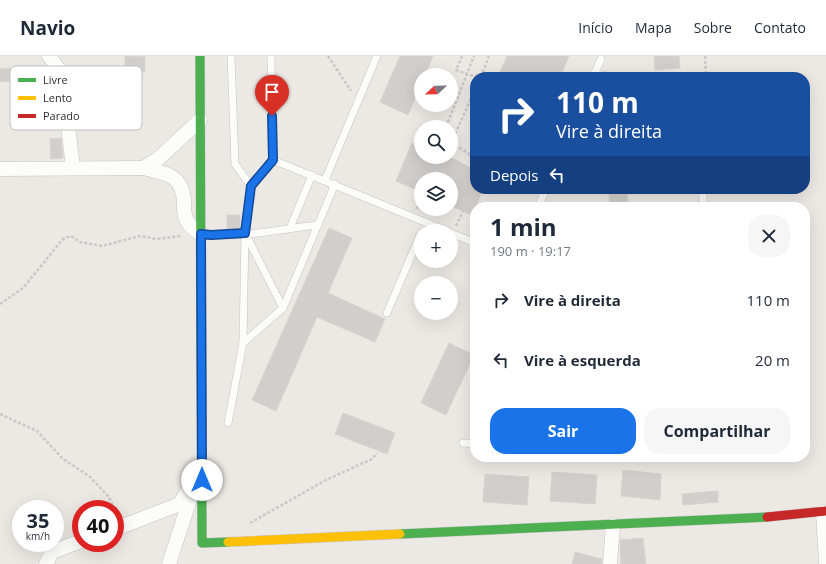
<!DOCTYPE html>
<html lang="pt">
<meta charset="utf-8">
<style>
:root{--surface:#fff;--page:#f6f6f7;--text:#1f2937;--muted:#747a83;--line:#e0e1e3;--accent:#1a73e8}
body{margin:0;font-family:"Open Sans",sans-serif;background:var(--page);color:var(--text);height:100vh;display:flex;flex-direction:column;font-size:15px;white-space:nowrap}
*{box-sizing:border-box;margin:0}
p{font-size:13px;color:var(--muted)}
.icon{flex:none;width:22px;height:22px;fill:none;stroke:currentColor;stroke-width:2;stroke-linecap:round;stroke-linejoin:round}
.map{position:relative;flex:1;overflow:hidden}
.details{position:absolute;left:470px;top:146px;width:340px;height:260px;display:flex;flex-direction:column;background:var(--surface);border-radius:16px;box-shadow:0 4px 16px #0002}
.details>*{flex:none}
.banner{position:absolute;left:470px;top:16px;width:340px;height:122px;border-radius:16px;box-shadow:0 4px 16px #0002;background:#1a4fa0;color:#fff;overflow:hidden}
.needle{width:26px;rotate:248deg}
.buttons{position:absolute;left:414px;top:12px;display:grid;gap:8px}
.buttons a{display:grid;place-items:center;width:44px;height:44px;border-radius:50%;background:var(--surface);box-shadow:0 4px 16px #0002;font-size:20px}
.speed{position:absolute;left:12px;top:444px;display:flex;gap:8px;font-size:20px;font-weight:700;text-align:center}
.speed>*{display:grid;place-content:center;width:52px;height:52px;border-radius:50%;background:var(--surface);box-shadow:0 4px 16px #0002;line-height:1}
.speed small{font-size:10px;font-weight:400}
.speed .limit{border:6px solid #d22;background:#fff;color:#111}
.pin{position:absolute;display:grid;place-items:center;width:34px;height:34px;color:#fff;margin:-41px -17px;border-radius:50% 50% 50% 0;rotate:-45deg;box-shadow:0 0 4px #0007}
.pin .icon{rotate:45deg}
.me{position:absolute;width:44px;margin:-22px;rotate:0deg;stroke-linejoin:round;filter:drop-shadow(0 0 3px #0008)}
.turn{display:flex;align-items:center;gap:14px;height:84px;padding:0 20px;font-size:18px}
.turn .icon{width:52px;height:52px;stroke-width:2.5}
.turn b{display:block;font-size:28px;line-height:34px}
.then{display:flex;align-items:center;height:38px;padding:0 20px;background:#0003;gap:8px;font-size:15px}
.round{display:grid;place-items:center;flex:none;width:42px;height:42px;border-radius:16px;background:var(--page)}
.head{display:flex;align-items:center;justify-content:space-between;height:68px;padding:0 20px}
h1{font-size:24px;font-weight:700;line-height:30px}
.button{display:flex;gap:8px;margin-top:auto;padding:8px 20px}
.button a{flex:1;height:46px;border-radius:16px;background:var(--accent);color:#fff;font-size:16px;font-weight:700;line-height:46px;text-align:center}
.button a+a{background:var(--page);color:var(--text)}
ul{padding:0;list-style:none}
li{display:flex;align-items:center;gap:12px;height:60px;padding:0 20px}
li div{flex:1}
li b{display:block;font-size:15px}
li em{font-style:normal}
header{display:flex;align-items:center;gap:24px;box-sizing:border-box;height:56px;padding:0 20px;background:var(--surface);border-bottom:1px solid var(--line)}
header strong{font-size:19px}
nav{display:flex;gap:22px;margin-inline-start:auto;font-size:14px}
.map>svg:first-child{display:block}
.building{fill:#d1cecb;stroke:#d7d4d0}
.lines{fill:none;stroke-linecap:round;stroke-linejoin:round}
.lane-casing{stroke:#c5c4c5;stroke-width:8}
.street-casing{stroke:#c5c4c5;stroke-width:15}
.fast-casing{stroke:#c5c4c5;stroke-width:10}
.slow-casing{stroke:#c5c4c5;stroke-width:10}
.jam-casing{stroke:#c5c4c5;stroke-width:10}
.path{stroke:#c9c9c8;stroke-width:2.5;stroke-dasharray:3 2;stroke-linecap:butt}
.lane{stroke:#fcfcfb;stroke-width:7}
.street{stroke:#fcfcfb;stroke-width:14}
.fast{stroke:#4caf50;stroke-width:9}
.slow{stroke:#ffc107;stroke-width:9}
.jam{stroke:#c62828;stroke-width:9}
.route-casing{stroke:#114b97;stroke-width:10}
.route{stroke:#1a73e8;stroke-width:7}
.key{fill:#fff;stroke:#c0c0c0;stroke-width:1}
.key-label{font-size:11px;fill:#2e2e2e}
</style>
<header>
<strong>Navio</strong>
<nav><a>Início</a><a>Mapa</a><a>Sobre</a><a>Contato</a></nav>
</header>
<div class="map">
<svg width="826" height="508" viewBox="0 0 826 508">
<rect width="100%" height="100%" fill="#ece8e4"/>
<g class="building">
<polygon points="125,0 145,1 145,16 125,16"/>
<polygon points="400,0 433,0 425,19 421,19 421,40 417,38 408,59 380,46"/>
<polygon points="507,0 569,0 560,21 498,21"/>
<polygon points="654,0 679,0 680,12 655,14"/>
<polygon points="12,12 13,25 0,26 0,13"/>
<polygon points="61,82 63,102 51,103 50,83"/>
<polygon points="412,87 421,90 421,101 450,101 475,114 475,133 483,133 472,159 451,150 451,123 421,123 421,136 396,125"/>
<polygon points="627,135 628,151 610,151 609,136"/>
<rect x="227" y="159" width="13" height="14"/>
<polygon points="329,172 352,182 328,237 385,263 375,286 317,261 276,355 252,344"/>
<polygon points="449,287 474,299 446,359 421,347"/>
<polygon points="343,357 395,377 387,398 335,378"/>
<polygon points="623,414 661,418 660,444 621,440"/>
<polygon points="552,416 597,419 595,448 550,445"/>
<polygon points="485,418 529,421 527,449 483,446"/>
<polygon points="718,435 718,446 683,449 682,438"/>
<polygon points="643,482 646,508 621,508 620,484"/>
<polygon points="575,496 602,503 602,508 572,508"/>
</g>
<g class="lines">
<g class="lane-casing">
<g id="lane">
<polyline points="231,0 235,108 251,130"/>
<polyline points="594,18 615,21"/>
<polyline points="593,21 601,3"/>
<polyline points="273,104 447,175"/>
<polyline points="325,124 377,0"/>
<polyline points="702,133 704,151"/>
<polyline points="538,151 546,133"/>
<polyline points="290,172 312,119"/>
<polyline points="451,177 475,187"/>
<path d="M 201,178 C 239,183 280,173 318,169"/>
<polyline points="246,179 283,252"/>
<polyline points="387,257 421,177"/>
<polyline points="243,287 283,252 335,128"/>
<polyline points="228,367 243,287 245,177 251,130 273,104 271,1"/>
<polyline points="463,387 475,388"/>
</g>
</g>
<g class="street-casing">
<g id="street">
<polyline points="49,0 62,18 73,112"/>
<polyline points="143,112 158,103 200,64"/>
<path d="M 0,113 L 143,112 C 166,117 184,119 184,148 C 184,155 184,162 189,168 C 191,172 197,175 201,178"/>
<polyline points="823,456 826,506"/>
<polyline points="115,473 180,448 201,410"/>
<polyline points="46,508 52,496 81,485"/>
<polyline points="169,508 192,437"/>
<polyline points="610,508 613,469"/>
</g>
</g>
<g class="fast-casing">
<g id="fast">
<polyline points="200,0 202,487 228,486"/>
<polyline points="400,478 767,461"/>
</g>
</g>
<g class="slow-casing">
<polyline id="slow" points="228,486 400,478"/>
</g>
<g class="jam-casing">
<polyline id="jam" points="767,461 826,455"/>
</g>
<g class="path">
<polyline points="328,0 351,35"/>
<polyline points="462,0 456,14 476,21"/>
<polyline points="705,0 706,21"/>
<polyline points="481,21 489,0"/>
<polyline points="446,71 474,0"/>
<polyline points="451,86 475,102"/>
<polyline points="451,87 475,34"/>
<polyline points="417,153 421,144"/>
<polyline points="456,170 463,155"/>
<polyline points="0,248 23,232 63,183 71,180 80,186 102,190 140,180 157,183 181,180"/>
<polyline points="0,358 37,375 63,403 89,420 109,441 114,453"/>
<polyline points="250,467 326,424 372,403 377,397"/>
</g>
<use href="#lane" class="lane"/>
<use href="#street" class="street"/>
<use href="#fast" class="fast"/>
<use href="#slow" class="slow"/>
<use href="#jam" class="jam"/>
</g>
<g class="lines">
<g class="route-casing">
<polyline id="route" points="202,424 201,178 211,179 245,177 251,130 273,104 272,60"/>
</g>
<use href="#route" class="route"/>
</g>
<rect x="10" y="10" width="132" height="64" rx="6" class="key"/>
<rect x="18" y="22" width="18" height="4" fill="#4caf50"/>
<rect x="18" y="40" width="18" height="4" fill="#ffc107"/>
<rect x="18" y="58" width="18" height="4" fill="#c62828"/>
<g class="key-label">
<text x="43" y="28">Livre</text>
<text x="43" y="46">Lento</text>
<text x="43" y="64">Parado</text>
</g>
</svg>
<div class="buttons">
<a><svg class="needle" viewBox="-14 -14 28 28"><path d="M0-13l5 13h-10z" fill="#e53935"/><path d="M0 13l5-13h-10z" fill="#747a83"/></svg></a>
<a><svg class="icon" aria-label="search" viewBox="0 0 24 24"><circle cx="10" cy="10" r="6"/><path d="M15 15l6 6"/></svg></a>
<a><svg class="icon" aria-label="layers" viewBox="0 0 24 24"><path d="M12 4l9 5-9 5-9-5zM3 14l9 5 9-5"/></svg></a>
<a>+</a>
<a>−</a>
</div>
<div class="speed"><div>35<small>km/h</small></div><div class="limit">40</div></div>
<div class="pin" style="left:272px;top:60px;background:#d93025"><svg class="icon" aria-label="arrive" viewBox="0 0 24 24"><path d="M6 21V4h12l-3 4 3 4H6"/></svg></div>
<svg class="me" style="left:202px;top:424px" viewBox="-20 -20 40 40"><circle r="19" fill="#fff"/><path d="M0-13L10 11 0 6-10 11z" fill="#1a73e8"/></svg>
<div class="banner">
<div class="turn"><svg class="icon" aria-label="right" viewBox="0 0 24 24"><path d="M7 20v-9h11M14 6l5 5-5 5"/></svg><div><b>110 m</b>Vire à direita</div></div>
<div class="then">Depois<svg class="icon" aria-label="left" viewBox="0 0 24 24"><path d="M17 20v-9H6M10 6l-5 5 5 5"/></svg></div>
</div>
<section class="details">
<div class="head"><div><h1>1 min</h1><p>190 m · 19:17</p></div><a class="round"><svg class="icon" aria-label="close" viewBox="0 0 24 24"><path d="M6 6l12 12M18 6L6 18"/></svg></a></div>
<ul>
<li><svg class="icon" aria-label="right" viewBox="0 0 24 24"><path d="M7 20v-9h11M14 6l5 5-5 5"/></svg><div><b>Vire à direita</b></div><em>110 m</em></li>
<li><svg class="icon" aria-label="left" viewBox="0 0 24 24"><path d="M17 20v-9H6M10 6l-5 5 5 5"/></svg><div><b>Vire à esquerda</b></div><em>20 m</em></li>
</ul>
<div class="button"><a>Sair</a><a>Compartilhar</a></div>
</section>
</div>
